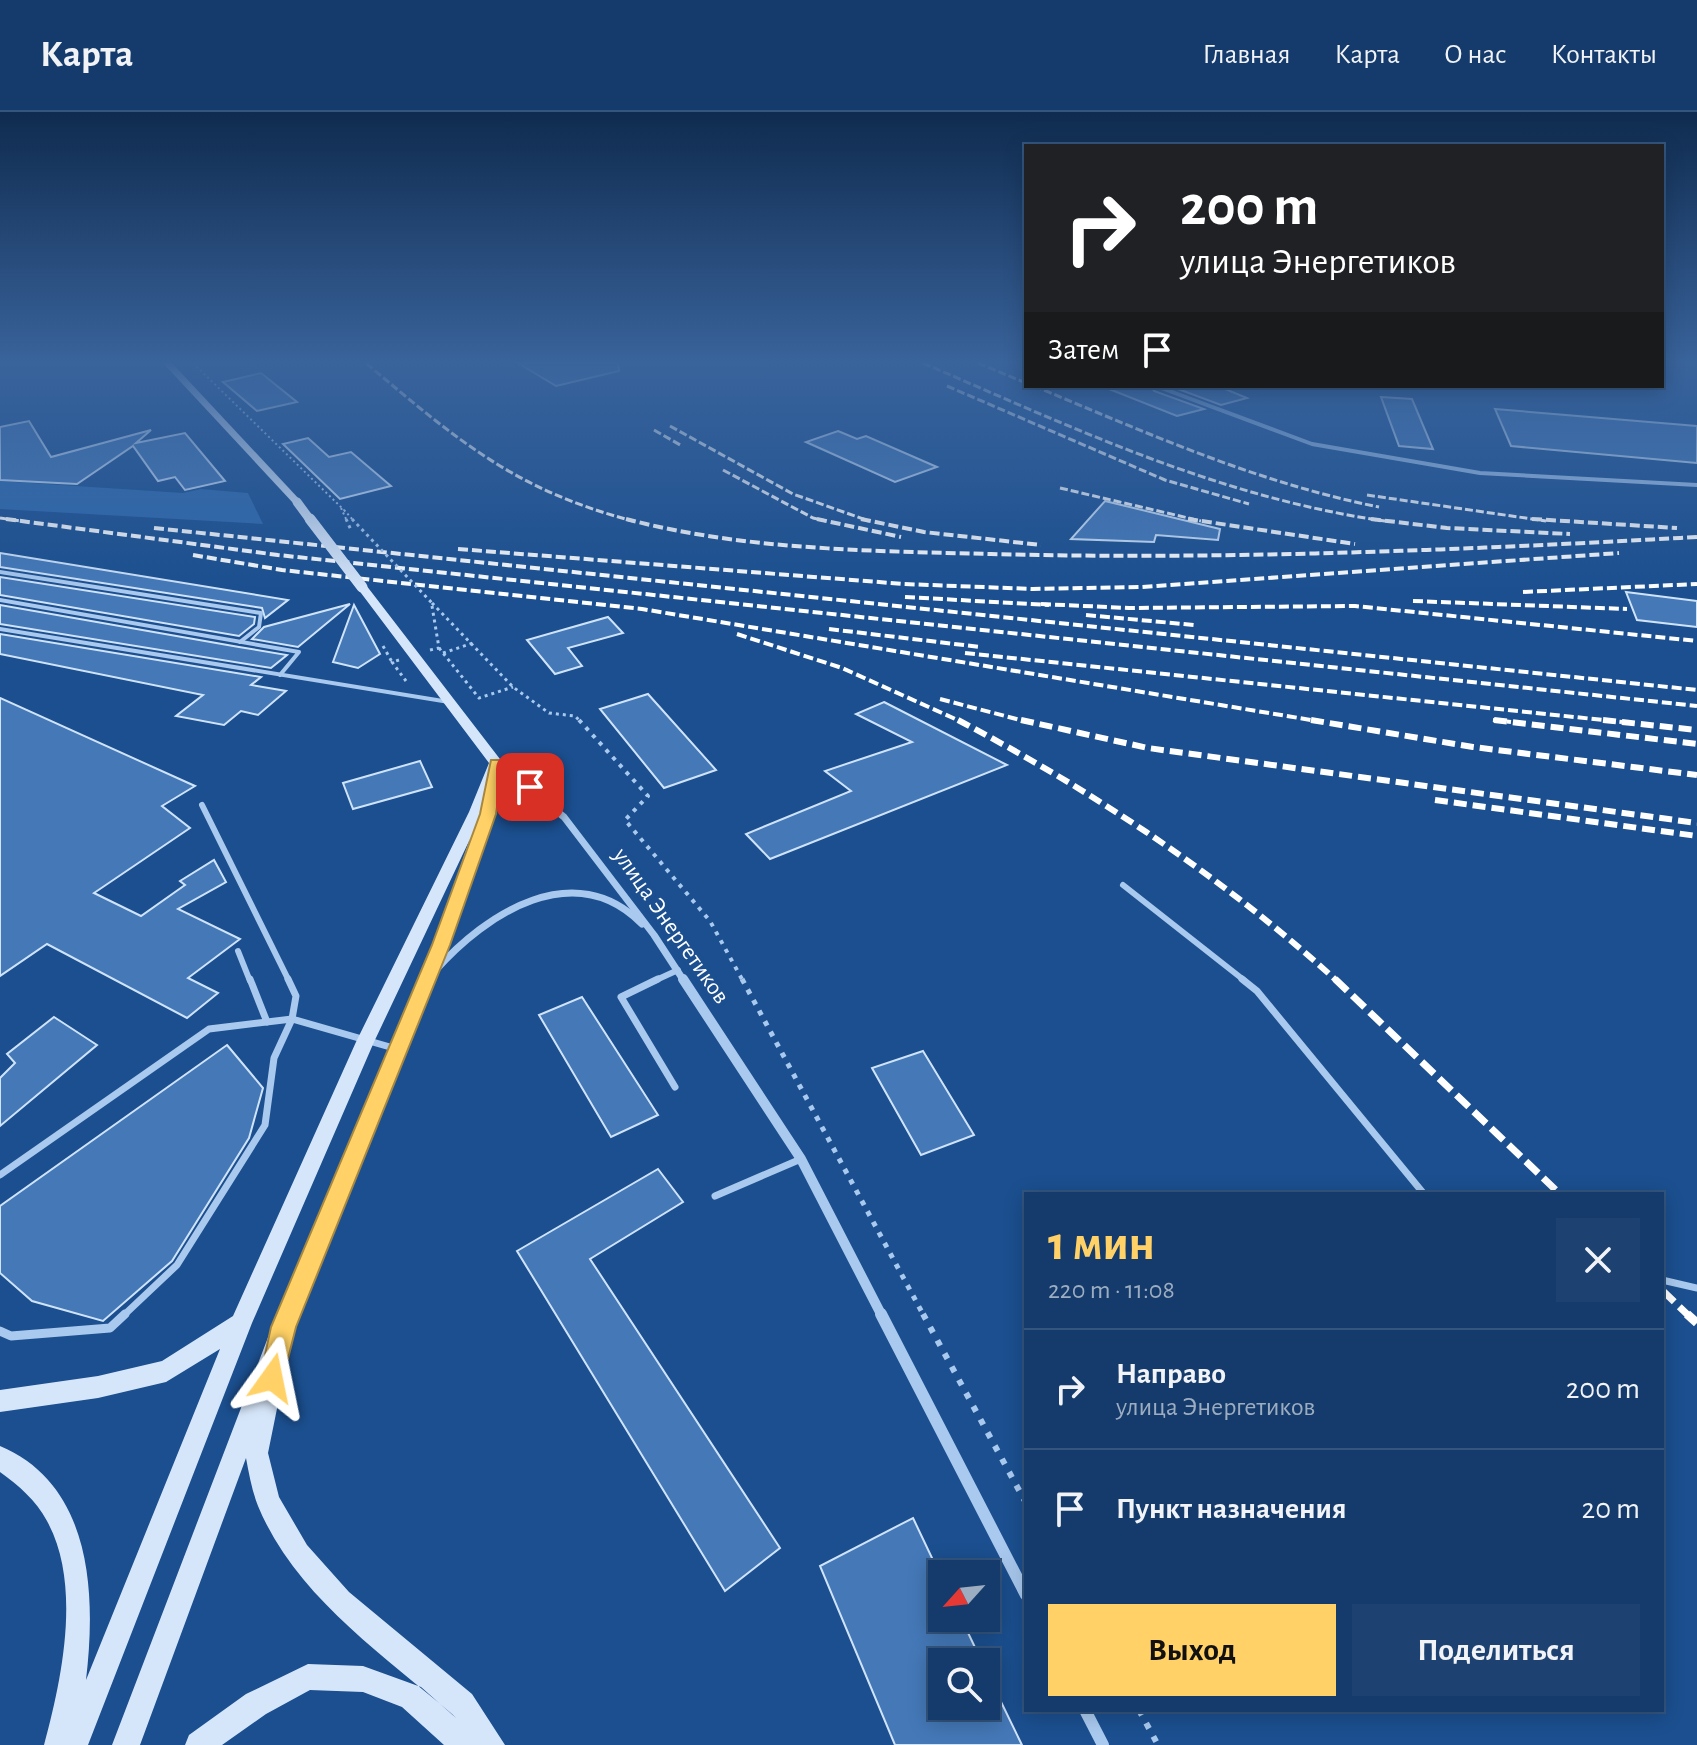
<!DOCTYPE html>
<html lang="ru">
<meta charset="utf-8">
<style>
:root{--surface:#143b6b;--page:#1d4271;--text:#f1f3f6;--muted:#9dadc1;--line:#33557e;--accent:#ffd166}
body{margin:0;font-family:"Alegreya Sans",sans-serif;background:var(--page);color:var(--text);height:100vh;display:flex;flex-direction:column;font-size:30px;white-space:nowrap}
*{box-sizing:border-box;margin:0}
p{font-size:26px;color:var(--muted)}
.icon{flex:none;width:44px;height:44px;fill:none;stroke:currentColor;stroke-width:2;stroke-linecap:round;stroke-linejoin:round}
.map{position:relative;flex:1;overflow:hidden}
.sheet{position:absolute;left:1024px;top:1080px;width:640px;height:520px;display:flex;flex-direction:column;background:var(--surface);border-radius:0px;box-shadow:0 4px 20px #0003,0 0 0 2px var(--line)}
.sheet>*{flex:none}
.top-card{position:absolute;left:1024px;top:32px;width:640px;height:244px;border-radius:0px;box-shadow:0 4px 20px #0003,0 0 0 2px var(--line);background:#202124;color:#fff;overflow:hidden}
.needle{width:52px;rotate:243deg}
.buttons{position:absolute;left:928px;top:1448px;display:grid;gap:16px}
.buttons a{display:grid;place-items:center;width:72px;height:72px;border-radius:0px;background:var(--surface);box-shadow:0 4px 20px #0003,0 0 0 2px var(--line);font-size:40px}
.pin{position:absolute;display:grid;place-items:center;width:68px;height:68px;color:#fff;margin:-34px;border-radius:16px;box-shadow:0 4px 12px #0006}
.me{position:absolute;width:88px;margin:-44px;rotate:12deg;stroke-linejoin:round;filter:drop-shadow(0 0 6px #0008)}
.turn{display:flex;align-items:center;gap:28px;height:168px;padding:0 24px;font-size:36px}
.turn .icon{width:104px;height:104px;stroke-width:2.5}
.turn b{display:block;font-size:56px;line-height:68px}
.then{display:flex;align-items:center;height:76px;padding:0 24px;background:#0003;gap:16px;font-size:30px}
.round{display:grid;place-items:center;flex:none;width:84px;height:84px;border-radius:0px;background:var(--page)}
.summary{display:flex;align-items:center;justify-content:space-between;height:136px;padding:0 24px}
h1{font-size:48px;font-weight:700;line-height:60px;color:var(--accent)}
.button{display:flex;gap:16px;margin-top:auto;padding:16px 24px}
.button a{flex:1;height:92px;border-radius:0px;background:var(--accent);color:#111;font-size:32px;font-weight:700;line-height:92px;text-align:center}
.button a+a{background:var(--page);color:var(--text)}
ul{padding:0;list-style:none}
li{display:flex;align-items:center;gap:24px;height:120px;padding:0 24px;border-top:2px solid var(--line)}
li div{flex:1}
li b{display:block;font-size:30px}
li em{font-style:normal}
header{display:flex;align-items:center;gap:48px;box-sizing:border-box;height:112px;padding:0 40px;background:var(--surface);border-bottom:2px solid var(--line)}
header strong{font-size:38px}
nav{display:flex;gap:44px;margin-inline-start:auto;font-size:28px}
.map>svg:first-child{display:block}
.green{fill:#2e69ad}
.building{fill:#4478b7;stroke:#cfe3fa;stroke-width:2}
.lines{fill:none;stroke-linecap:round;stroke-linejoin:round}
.path-far4{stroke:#a9c9ee;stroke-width:2;stroke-dasharray:2 3;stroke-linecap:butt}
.path-far3{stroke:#a9c9ee;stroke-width:3;stroke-dasharray:3 4;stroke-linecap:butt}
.path-far2{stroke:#a9c9ee;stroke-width:4;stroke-dasharray:4 6;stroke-linecap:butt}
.path-far1{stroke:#a9c9ee;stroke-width:5;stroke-dasharray:5 7;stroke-linecap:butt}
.path{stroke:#a9c9ee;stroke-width:6;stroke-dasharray:6 9;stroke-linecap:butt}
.lane-far3{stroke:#a9c9ee;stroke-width:4}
.lane-far2{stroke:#a9c9ee;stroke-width:6}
.lane-far1{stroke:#a9c9ee;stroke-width:7}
.lane{stroke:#a9c9ee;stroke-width:9}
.street-far3{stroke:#a9c9ee;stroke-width:4}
.street-far2{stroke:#a9c9ee;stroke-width:7}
.street-far1{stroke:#a9c9ee;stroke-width:10}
.street{stroke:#a9c9ee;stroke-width:12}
.secondary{fill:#d6e6fa;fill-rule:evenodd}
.rail-far4{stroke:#fff;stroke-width:3;stroke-dasharray:8 3;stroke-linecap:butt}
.rail-far3{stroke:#fff;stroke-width:4;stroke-dasharray:10 4;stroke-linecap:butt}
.rail-far2{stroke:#fff;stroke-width:6;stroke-dasharray:13 6;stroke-linecap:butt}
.rail-far1{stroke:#fff;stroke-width:7;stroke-dasharray:17 7;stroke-linecap:butt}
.rail{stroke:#fff;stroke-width:9;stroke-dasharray:21 9;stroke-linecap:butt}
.path-bridge-far1{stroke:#a9c9ee;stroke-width:2;stroke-dasharray:2 3;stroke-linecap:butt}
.path-bridge{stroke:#a9c9ee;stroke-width:3;stroke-dasharray:3 4;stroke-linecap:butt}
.secondary-bridge-far1{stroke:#d6e6fa;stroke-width:9}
.secondary-bridge{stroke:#d6e6fa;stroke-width:11}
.route{fill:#ffd166;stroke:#a68842;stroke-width:2}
.labels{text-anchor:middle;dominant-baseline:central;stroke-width:8;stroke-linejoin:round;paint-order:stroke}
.street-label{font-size:24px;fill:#fff;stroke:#1b4f8f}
</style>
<header>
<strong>Карта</strong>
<nav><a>Главная</a><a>Карта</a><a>О нас</a><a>Контакты</a></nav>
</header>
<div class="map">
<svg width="1697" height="1633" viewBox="0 0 1697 1633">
<rect width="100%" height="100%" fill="#1b4f8f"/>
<polygon class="green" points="0,369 183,381 201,377 248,381 263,412 0,397"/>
<g class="building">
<polygon points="518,251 618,251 619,259 556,274"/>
<polygon points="261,261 297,290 257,299 223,270"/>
<polygon points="1151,274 1154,279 1204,297 1177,304 1104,275"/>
<polygon points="1170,274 1218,274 1247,286 1221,293"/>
<polygon points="1381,285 1412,287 1433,337 1399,334"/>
<polygon points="1495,297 1697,314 1697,351 1511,334"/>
<polygon points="29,309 51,345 151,318 136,331 185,321 225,369 185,378 175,365 158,369 133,334 77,372 0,368 0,315"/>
<polygon points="838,319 857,327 866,324 937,355 895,370 806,330"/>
<polygon points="308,326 329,345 351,340 391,374 340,387 283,332"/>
<polygon points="1105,389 1220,417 1218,428 1156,423 1154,430 1071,427"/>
<polygon points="0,441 288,488 265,506 262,496 0,455"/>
<polygon points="0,465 255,505 254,512 239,524 0,483"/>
<polygon points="1626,480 1697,489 1697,515 1637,508"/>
<polygon points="350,492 298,535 252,527 264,515"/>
<polygon points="0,493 239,535 287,543 271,556 0,512"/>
<polygon points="354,493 380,542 358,556 333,550"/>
<polygon points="608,505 623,521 568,536 582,554 555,562 527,528"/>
<polygon points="0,522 261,565 251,573 286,579 258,603 241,599 224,613 176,604 203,583 0,542"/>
<polygon points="648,582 716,658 664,676 600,597"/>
<polygon points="0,586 195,674 162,694 190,716 94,781 141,804 185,773 180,769 214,748 226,770 178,797 240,827 188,866 218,881 187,906 47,832 0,864"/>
<polygon points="884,590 1007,653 770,747 746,722 851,679 825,659 912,630 856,602"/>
<polygon points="420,649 432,675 353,697 343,671"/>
<polygon points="582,885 658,1003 611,1025 539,903"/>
<polygon points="54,905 97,933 0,1014 0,966 15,951 7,942"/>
<polygon points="227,933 263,976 249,1026 172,1149 103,1209 32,1189 0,1161 0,1094"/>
<polygon points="923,939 974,1023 921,1043 872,956"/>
<polygon points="658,1057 683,1090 590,1147 780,1436 725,1479 517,1139"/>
<polygon points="913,1406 942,1467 942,1506 961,1506 982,1550 942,1550 942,1594 986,1594 986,1559 1022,1633 895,1633 820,1454"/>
</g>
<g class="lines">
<g class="path-far4">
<polyline points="193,251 344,398"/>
<polyline points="341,396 347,409"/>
</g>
<g class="path-far3">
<polyline points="346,407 351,418"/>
<polyline points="432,491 513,575 549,601 575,604 581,610"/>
<polyline points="383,534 392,550"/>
<polyline points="439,536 479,586 513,575"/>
<polyline points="430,538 439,536 432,494"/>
<polyline points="443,541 473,531"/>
<polyline points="399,548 392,550 406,569"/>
</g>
<polyline class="path-far2" points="579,608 648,684 625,708 710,809 743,869"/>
<polyline class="path-far1" points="742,867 924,1204"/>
<g class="path">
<polyline points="923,1202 1026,1391"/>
<polyline points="1139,1598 1158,1633"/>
</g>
<g class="lane-far3">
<polyline points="0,460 261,501 259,515 240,530"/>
<polyline points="0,488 299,540 280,563"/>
<polyline points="0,517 449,590"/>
</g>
<g class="lane-far2">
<polyline points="202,693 289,869"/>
<polyline points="1123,773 1245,869"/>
<polyline points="238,839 250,869"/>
<polyline points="654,869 678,858"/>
</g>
<g class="lane-far1">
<polyline points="250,867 267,910"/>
<polyline points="658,867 621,885 675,975"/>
<polyline points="1242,867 1257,879 1424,1082"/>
<polyline points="0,1063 209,917 292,907 397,937"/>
<polyline points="715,1084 801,1047"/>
<polyline points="1662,1168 1697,1176"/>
<polyline points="123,1204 177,1153 265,1013 274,946 292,907 296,884 288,867"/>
</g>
<polyline class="lane" points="0,1219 11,1224 110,1216 125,1202"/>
<polyline class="street-far3" points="1156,274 1312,332 1480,361 1697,373"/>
<g class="street-far2">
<polyline points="496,651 564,705 654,823 684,869"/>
<path d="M 435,859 C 486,801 575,744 642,812"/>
</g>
<polyline class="street-far1" points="683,867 801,1047 882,1204"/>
<g class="street">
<polyline points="881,1202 1026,1483"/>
<polyline points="1085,1598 1103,1633"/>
</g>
<g class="secondary">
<polygon points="163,251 172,251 300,388 300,392 294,392"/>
<path d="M 358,473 L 366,473 L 503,651 L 493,676 L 501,680 L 449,833 L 278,1258 L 283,1267 L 268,1341 L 279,1385 L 307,1433 L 349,1480 L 472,1582 L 505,1633 L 444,1633 L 402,1595 L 363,1580 L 310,1578 L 266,1602 L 222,1633 L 185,1633 L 189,1623 L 246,1582 L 308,1552 L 363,1554 L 421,1575 L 456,1606 L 452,1602 C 381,1541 295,1483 258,1394 C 252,1379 249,1362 246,1346 L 140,1633 L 112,1633 L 272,1215 L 433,833 L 470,727 L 374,930 L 252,1211 L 88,1633 L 44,1633 C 62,1566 82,1473 47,1409 C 36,1388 19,1374 0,1360 L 0,1334 C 93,1373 96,1484 86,1568 L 220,1237 L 166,1270 L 98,1286 L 0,1300 L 0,1278 L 98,1264 L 162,1249 L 233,1204 L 356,930 L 469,700 L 489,651 L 358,477 Z"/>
</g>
<g class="rail-far4">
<path d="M 366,251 C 457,328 515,378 633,409"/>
<path d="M 923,251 C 1073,316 1221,386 1385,409"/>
<polyline points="978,251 1026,271"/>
<polyline points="947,274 1165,368 1249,392"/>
<path d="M 1034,274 C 1147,321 1258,371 1379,395"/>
<polyline points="670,314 793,382 869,409"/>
<polyline points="654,318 682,334"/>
<polyline points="723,358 813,406 826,409"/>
<polyline points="1060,376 1201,409"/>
<polyline points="1367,383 1546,409"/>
<polyline points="0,406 21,409"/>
</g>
<g class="rail-far3">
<polyline points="6,407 278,443 1697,594"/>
<path d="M 626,407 C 744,438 870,439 991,442 C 1227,448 1462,438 1697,425"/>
<polyline points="817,407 901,425"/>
<polyline points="861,407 924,420 1041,433"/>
<polyline points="1188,407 1355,432"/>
<polyline points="1371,407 1447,416 1570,422"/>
<polyline points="1532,407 1677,416"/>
<polyline points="154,416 1697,578"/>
<polyline points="458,437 904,472 1033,477 1142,475 1619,441"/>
<polyline points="193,443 282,458 642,497 1323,610"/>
<polyline points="1523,480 1697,472"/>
<polyline points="905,485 1049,493"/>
<polyline points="1413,489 1627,497"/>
<polyline points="1041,492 1129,496 1355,494 1697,529"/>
<polyline points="1086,503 1194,513"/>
<polyline points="829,517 980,535"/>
<polyline points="737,522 842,556 962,610"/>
<polyline points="965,541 1622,610"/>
<polyline points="940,587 1028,610"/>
<polyline points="1493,608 1511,610"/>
</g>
<g class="rail-far2">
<path d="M 958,608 C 1093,679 1224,766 1337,869"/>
<polyline points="1021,608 1148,636 1697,711"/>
<polyline points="1311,608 1473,635 1697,663"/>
<polyline points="1494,608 1697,632"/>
<polyline points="1603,608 1697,618"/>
<polyline points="1435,688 1697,724"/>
</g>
<g class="rail-far1">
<polyline points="1335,867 1560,1082"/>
<polyline points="1662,1178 1689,1204"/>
</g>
<polyline class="rail" points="1687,1202 1697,1211"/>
<polyline class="path-bridge-far1" points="344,398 354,409"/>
<polyline class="path-bridge" points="352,407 432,491"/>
<polyline class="secondary-bridge-far1" points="297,390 311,409"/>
<polyline class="secondary-bridge" points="310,407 362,475"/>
</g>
<linearGradient id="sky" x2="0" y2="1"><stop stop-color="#0f2b4f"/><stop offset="0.52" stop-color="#39639b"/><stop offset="1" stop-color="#39639b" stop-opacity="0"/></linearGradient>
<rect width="1697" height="480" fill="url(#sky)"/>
<polygon class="route" points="491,648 501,648 538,675 524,678 502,662 496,702 450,833 296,1215 281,1274 272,1278 263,1274 260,1266 271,1215 432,833 480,702"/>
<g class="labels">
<g class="street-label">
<text transform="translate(671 814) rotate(55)">улица Энергетиков</text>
</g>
</g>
</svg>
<div class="buttons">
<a><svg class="needle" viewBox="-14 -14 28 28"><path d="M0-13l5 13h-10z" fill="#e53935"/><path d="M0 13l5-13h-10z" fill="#9dadc1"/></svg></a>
<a><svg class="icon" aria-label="search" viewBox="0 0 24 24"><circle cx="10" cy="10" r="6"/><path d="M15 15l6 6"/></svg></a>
</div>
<div class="pin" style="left:530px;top:675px;background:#d93025"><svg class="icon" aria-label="arrive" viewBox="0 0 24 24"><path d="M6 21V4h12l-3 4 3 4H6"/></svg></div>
<svg class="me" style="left:272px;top:1266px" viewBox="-20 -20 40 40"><path d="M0-17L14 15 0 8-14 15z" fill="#ffd166" stroke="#fff" stroke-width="4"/></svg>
<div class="top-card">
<div class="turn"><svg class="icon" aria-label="right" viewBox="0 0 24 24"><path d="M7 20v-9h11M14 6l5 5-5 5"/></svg><div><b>200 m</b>улица Энергетиков</div></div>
<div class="then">Затем<svg class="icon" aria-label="arrive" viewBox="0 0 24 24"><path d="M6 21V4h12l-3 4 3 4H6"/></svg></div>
</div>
<section class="sheet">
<div class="summary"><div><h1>1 мин</h1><p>220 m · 11:08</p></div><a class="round"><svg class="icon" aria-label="close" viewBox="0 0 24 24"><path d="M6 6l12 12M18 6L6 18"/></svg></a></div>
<ul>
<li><svg class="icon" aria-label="right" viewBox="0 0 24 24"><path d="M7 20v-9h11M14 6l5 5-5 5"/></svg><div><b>Направо</b><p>улица Энергетиков</p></div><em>200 m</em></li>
<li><svg class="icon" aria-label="arrive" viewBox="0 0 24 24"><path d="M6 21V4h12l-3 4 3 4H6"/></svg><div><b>Пункт назначения</b></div><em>20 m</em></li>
</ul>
<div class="button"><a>Выход</a><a>Поделиться</a></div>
</section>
</div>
